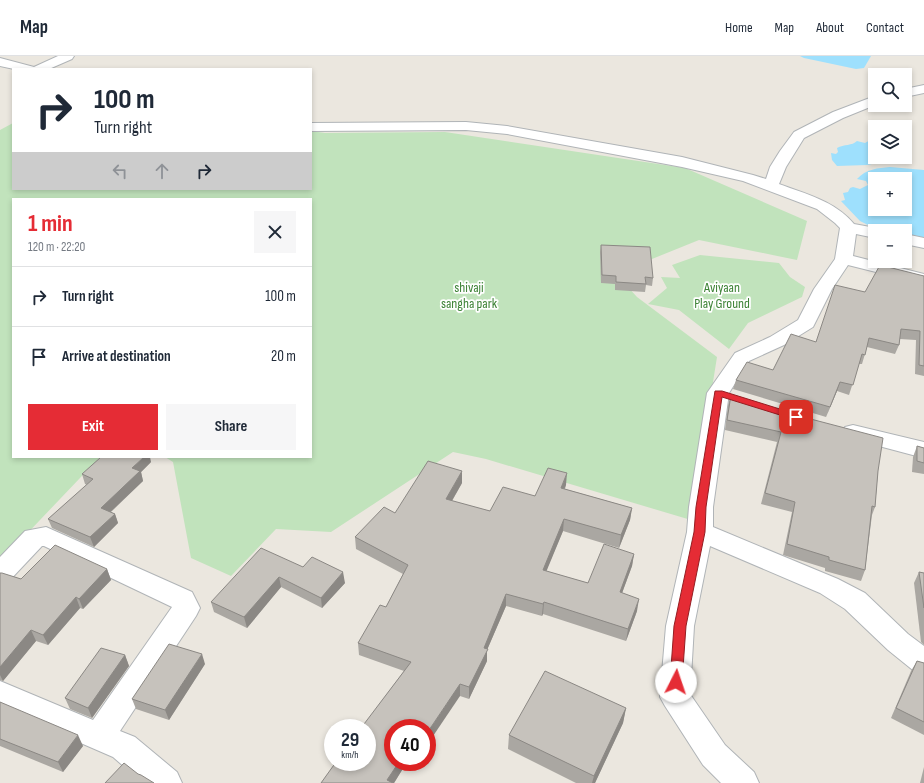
<!DOCTYPE html>
<meta charset="utf-8">
<style>
:root{--surface:#fff;--page:#f6f6f7;--text:#1f2937;--muted:#747a83;--line:#e0e1e3;--accent:#e52c35}
body{margin:0;font-family:"Sofia Sans Condensed",sans-serif;background:var(--page);color:var(--text);height:100vh;display:flex;flex-direction:column;font-size:15px;white-space:nowrap}
*{box-sizing:border-box;margin:0}
p{font-size:13px;color:var(--muted)}
.icon{flex:none;width:22px;height:22px;fill:none;stroke:currentColor;stroke-width:2;stroke-linecap:round;stroke-linejoin:round}
.map{position:relative;flex:1;overflow:hidden}
.side{position:absolute;left:12px;top:142px;width:300px;height:260px;display:flex;flex-direction:column;background:var(--surface);border-radius:0px;box-shadow:0 2px 6px #0003}
.side>*{flex:none}
.guide{position:absolute;left:12px;top:12px;width:300px;height:122px;border-radius:0px;box-shadow:0 2px 6px #0003;background:#fff;color:var(--text);overflow:hidden}
.tools{position:absolute;left:868px;top:12px;display:grid;gap:8px}
.tools a{display:grid;place-items:center;width:44px;height:44px;border-radius:0px;background:var(--surface);box-shadow:0 2px 6px #0003;font-size:20px}
.speed{position:absolute;left:324px;top:663px;display:flex;gap:8px;font-size:20px;font-weight:700;text-align:center}
.speed>*{display:grid;place-content:center;width:52px;height:52px;border-radius:50%;background:var(--surface);box-shadow:0 2px 6px #0003;line-height:1}
.speed small{font-size:10px;font-weight:400}
.speed .limit{border:6px solid #d22;background:#fff;color:#111}
.pin{position:absolute;display:grid;place-items:center;width:34px;height:34px;color:#fff;margin:-17px;border-radius:8px;box-shadow:0 2px 6px #0006}
.me{position:absolute;width:44px;margin:-22px;rotate:4deg;stroke-linejoin:round;filter:drop-shadow(0 0 3px #0008)}
.turn{display:flex;align-items:center;gap:14px;height:84px;padding:0 16px;font-size:18px}
.turn .icon{width:52px;height:52px;stroke-width:2.5}
.turn b{display:block;font-size:28px;line-height:34px}
.lanes{display:flex;align-items:center;height:38px;padding:0 16px;background:#0003;justify-content:center;gap:20px;direction:ltr}
.lanes .off{opacity:.35}
.round{display:grid;place-items:center;flex:none;width:42px;height:42px;border-radius:0px;background:var(--page)}
.overview{display:flex;align-items:center;justify-content:space-between;height:68px;padding:0 16px}
h1{font-size:24px;font-weight:700;line-height:30px;color:var(--accent)}
.cta{display:flex;gap:8px;margin-top:auto;padding:8px 16px}
.cta a{flex:1;height:46px;border-radius:0px;background:var(--accent);color:#fff;font-size:16px;font-weight:700;line-height:46px;text-align:center}
.cta a+a{background:var(--page);color:var(--text)}
ul{padding:0;list-style:none}
li{display:flex;align-items:center;gap:12px;height:60px;padding:0 16px;border-top:1px solid var(--line)}
li div{flex:1}
li b{display:block;font-size:15px}
li em{font-style:normal}
header{display:flex;align-items:center;gap:24px;box-sizing:border-box;height:56px;padding:0 20px;background:var(--surface);border-bottom:1px solid var(--line)}
header strong{font-size:19px}
nav{display:flex;gap:22px;margin-inline-start:auto;font-size:14px}
.map>svg:first-child{display:block}
.green{fill:#c1e3bc}
.water{fill:#9ee0fd;fill-rule:evenodd}
.lines{fill:none;stroke-linecap:round;stroke-linejoin:round}
.minor-casing{stroke:#b0b4b7;stroke-width:2}
.minor{fill:#fff;fill-rule:evenodd}
.wall{fill:#aaa7a2}
.shaded-wall{fill:#8b8884}
.building{fill:#c6c2bc;stroke:#8b8884}
.route{fill:#e52c35;stroke:#951d22}
.labels{text-anchor:middle;dominant-baseline:central;stroke-width:3.5;stroke-linejoin:round;paint-order:stroke}
.park-label{font-size:14px;fill:#3c8235;stroke:#fff}
</style>
<header>
<strong>Map</strong>
<nav><a>Home</a><a>Map</a><a>About</a><a>Contact</a></nav>
</header>
<div class="map">
<svg width="924" height="727" viewBox="0 0 924 727">
<rect width="100%" height="100%" fill="#ebe7df"/>
<g class="green">
<polygon points="13,67 13,133 311,133 311,75 325,77 445,76 685,112 807,165 797,204 699,184 647,205 627,230 637,241 717,301 691,464 486,403 453,396 331,476 276,473 231,520 191,502 173,406 165,401 311,401 311,143 13,143 13,401 100,401 0,506 0,74"/>
<polygon points="700,199 779,207 790,221 805,231 802,241 748,267 729,293 679,254 648,248 667,232 661,221 680,222 672,209"/>
</g>
<g class="water">
<polygon points="800,0 871,0 864,12 856,13 804,2"/>
<path d="M 872,83 L 875,83 L 875,101 L 898,101 L 899,108 L 882,106 L 867,109 L 837,110 L 832,104 L 831,97 L 836,98 L 838,96 L 837,92 C 844,88 852,90 857,85 L 865,87 Z"/>
<path d="M 890,111 L 924,114 L 924,183 L 905,179 L 905,175 L 880,175 L 860,165 L 841,145 L 845,144 L 843,137 L 848,136 L 850,132 L 853,131 L 860,133 L 868,129 L 866,125 L 857,123 C 866,113 878,112 890,111 ZM 875,123 L 905,123 L 905,153 L 875,153 Z"/>
</g>
<g class="lines">
<g class="minor-casing">
<g id="minor">
<polygon points="58,0 74,0 72,3 49,13 14,13 0,10 0,2 34,11"/>
<polygon points="924,29 924,37 905,41 905,33"/>
<path d="M 875,40 L 875,49 L 843,62 L 804,82 L 786,111 L 779,128 C 806,138 835,145 854,168 L 881,173 L 882,175 L 875,175 L 875,182 L 856,178 L 853,200 L 924,218 L 924,228 L 848,209 L 832,233 L 813,271 L 784,289 L 749,305 L 729,337 L 713,451 L 713,471 L 838,523 L 865,537 L 908,578 L 924,590 L 924,618 L 914,615 L 888,594 L 845,553 L 820,537 L 710,490 L 694,570 L 690,638 L 725,689 L 754,716 L 759,727 L 721,727 L 703,709 L 665,650 L 660,641 L 666,570 L 687,476 L 689,451 L 707,337 L 735,297 L 770,281 L 798,264 L 814,233 L 835,203 L 840,172 L 835,167 L 817,153 L 743,125 L 682,111 L 507,78 L 466,74 L 311,75 L 311,67 L 466,66 L 507,70 L 682,101 L 753,119 L 766,123 L 770,111 L 780,95 L 794,76 L 833,56 Z"/>
<polygon points="905,178 924,182 924,192 905,188"/>
<polygon points="853,369 924,386 924,402 845,381 842,376 845,371"/>
<polygon points="46,471 192,536 200,552 196,560 120,675 135,681 177,716 182,727 143,727 113,701 0,652 0,625 93,664 172,551 44,490 42,490 9,525 0,528 0,501 25,475"/>
</g>
</g>
<use href="#minor" class="minor"/>
</g>
<g class="wall">
<polygon points="601,189 653,222 652,230 646,229 645,236 615,234 615,228 601,227 600,196"/>
<polygon points="924,220 924,320 915,318 916,284 900,283 899,289 895,298 867,291 862,308 859,308 849,339 837,335 826,361 733,333 736,324 773,314 816,286 865,236"/>
<polygon points="731,339 878,415 875,451 872,459 865,514 861,525 825,515 825,512 783,499 792,456 761,448 777,386 725,374 728,349"/>
<polygon points="917,390 924,392 924,418 912,416 913,401"/>
<polygon points="151,406 141,416 143,425 111,456 115,458 118,467 94,491 52,472 48,463 87,429 85,428 82,418"/>
<polygon points="462,427 452,445 490,455 566,429 565,433 632,452 630,464 619,492 563,475 546,515 588,527 634,498 632,510 622,537 637,555 626,585 543,558 542,560 506,550 487,594 487,605 469,643 460,640 393,672 407,706 394,727 321,727 404,615 359,599 358,587 386,551 403,518 356,493 355,481 395,457"/>
<polygon points="303,511 345,527 322,552 281,531 247,572 214,556 211,546"/>
<polygon points="107,513 111,524 83,553 80,552 48,589 36,585 3,625 0,624 0,517 21,523"/>
<polygon points="919,516 924,517 924,589 921,586 914,527"/>
<polygon points="125,599 129,610 92,662 70,653 65,642"/>
<polygon points="917,605 924,607 924,679 891,662 911,615"/>
<polygon points="205,608 169,664 136,653 132,643"/>
<polygon points="0,646 83,690 63,716 0,690"/>
<polygon points="626,652 623,667 595,727 576,727 508,693 509,679"/>
<polygon points="924,711 924,727 920,727"/>
</g>
<g class="shaded-wall">
<polygon points="840,326 837,335 826,361"/>
<polygon points="144,401 150,401 151,406 141,416 143,425 105,461 101,452 132,412"/>
<polygon points="462,415 462,427 446,455 446,443"/>
<polygon points="567,417 566,429 559,444 561,432"/>
<polygon points="632,452 630,464 619,492 621,479"/>
<polygon points="115,458 118,467 94,491 90,481"/>
<polygon points="564,463 563,475 542,526 543,514"/>
<polygon points="634,498 632,510 618,548 620,536"/>
<polygon points="107,513 111,524 83,553 79,543"/>
<polygon points="343,516 345,527 322,552 321,542"/>
<polygon points="279,521 281,531 247,572 244,561"/>
<polygon points="506,538 506,550 487,594 487,605 469,643 469,631 484,592"/>
<polygon points="76,541 80,552 48,589 43,579"/>
<polygon points="639,543 637,555 626,585 628,573"/>
<polygon points="544,546 543,558 542,560 543,548"/>
<polygon points="31,574 36,585 3,625 0,619 0,611"/>
<polygon points="202,598 205,608 169,664 165,654"/>
<polygon points="125,599 129,610 92,662 88,652"/>
<polygon points="460,628 460,640 427,689 427,677"/>
<polygon points="626,652 623,667 595,727 592,727 594,720"/>
<polygon points="78,679 83,690 63,716 58,706"/>
<polygon points="399,706 407,706 394,727 387,727 387,724"/>
</g>
<g class="building">
<polygon points="601,189 650,191 653,222 645,221 646,228 616,226 616,220 602,219"/>
<polygon points="880,209 924,220 924,310 919,309 920,275 901,273 899,289 869,282 865,299 862,298 853,329 840,326 830,351 736,324 747,306 773,314 791,278 816,286 835,229 865,236"/>
<polygon points="731,339 803,361 883,382 878,415 875,451 872,450 865,514 829,504 829,501 787,488 795,446 765,437 781,376 727,364"/>
<polygon points="917,390 924,392 924,407 917,405"/>
<polygon points="101,401 144,401 132,412 140,415 101,452 115,458 90,481 48,463 93,423 82,418"/>
<polygon points="428,405 462,415 446,443 490,455 503,431 535,440 548,412 567,417 561,432 632,452 621,479 564,463 543,514 588,527 604,488 634,498 620,536 639,543 628,573 544,546 543,548 506,538 484,592 488,593 469,631 460,628 427,677 427,672 393,672 393,706 399,706 387,724 393,727 321,727 336,706 367,706 367,672 361,672 411,606 358,587 380,549 386,551 408,509 355,481 384,451 395,457"/>
<polygon points="55,489 107,513 79,543 76,541 43,579 31,574 0,611 0,517 2,517 21,523"/>
<polygon points="261,492 303,511 312,501 343,516 321,542 279,521 244,561 211,546"/>
<polygon points="919,516 924,517 924,552"/>
<polygon points="169,588 202,598 165,654 132,643"/>
<polygon points="101,592 125,599 88,652 65,642"/>
<polygon points="917,605 924,607 924,666 896,652"/>
<polygon points="545,615 626,652 594,720 509,679"/>
<polygon points="0,646 78,679 58,706 0,683"/>
<polygon points="124,707 138,718 141,719 154,727 105,727"/>
</g>
<polygon class="route" points="715,335 722,335 799,359 800,361 796,364 722,341 706,451 705,476 686,570 682,626 680,630 676,632 672,630 670,626 674,570 694,476 696,451"/>
<g class="labels">
<g class="park-label">
<text x="469" y="231">shivaji<tspan x="469" dy="16">sangha park</tspan></text>
<text x="722" y="231">Aviyaan<tspan x="722" dy="16">Play Ground</tspan></text>
</g>
</g>
</svg>
<div class="tools">
<a><svg class="icon" aria-label="search" viewBox="0 0 24 24"><circle cx="10" cy="10" r="6"/><path d="M15 15l6 6"/></svg></a>
<a><svg class="icon" aria-label="layers" viewBox="0 0 24 24"><path d="M12 4l9 5-9 5-9-5zM3 14l9 5 9-5"/></svg></a>
<a>+</a>
<a>−</a>
</div>
<div class="speed"><div>29<small>km/h</small></div><div class="limit">40</div></div>
<div class="pin" style="left:796px;top:361px;background:#d93025"><svg class="icon" aria-label="arrive" viewBox="0 0 24 24"><path d="M6 21V4h12l-3 4 3 4H6"/></svg></div>
<svg class="me" style="left:676px;top:626px" viewBox="-20 -20 40 40"><circle r="19" fill="#fff"/><path d="M0-13L10 11 0 6-10 11z" fill="#e52c35"/></svg>
<div class="guide">
<div class="turn"><svg class="icon" aria-label="right" viewBox="0 0 24 24"><path d="M7 20v-9h11M14 6l5 5-5 5"/></svg><div><b>100 m</b>Turn right</div></div>
<div class="lanes"><svg class="icon off" aria-label="left" viewBox="0 0 24 24"><path d="M17 20v-9H6M10 6l-5 5 5 5"/></svg><svg class="icon off" aria-label="ahead" viewBox="0 0 24 24"><path d="M12 20V5M6 11l6-6 6 6"/></svg><svg class="icon" aria-label="right" viewBox="0 0 24 24"><path d="M7 20v-9h11M14 6l5 5-5 5"/></svg></div>
</div>
<section class="side">
<div class="overview"><div><h1>1 min</h1><p>120 m · 22:20</p></div><a class="round"><svg class="icon" aria-label="close" viewBox="0 0 24 24"><path d="M6 6l12 12M18 6L6 18"/></svg></a></div>
<ul>
<li><svg class="icon" aria-label="right" viewBox="0 0 24 24"><path d="M7 20v-9h11M14 6l5 5-5 5"/></svg><div><b>Turn right</b></div><em>100 m</em></li>
<li><svg class="icon" aria-label="arrive" viewBox="0 0 24 24"><path d="M6 21V4h12l-3 4 3 4H6"/></svg><div><b>Arrive at destination</b></div><em>20 m</em></li>
</ul>
<div class="cta"><a>Exit</a><a>Share</a></div>
</section>
</div>
